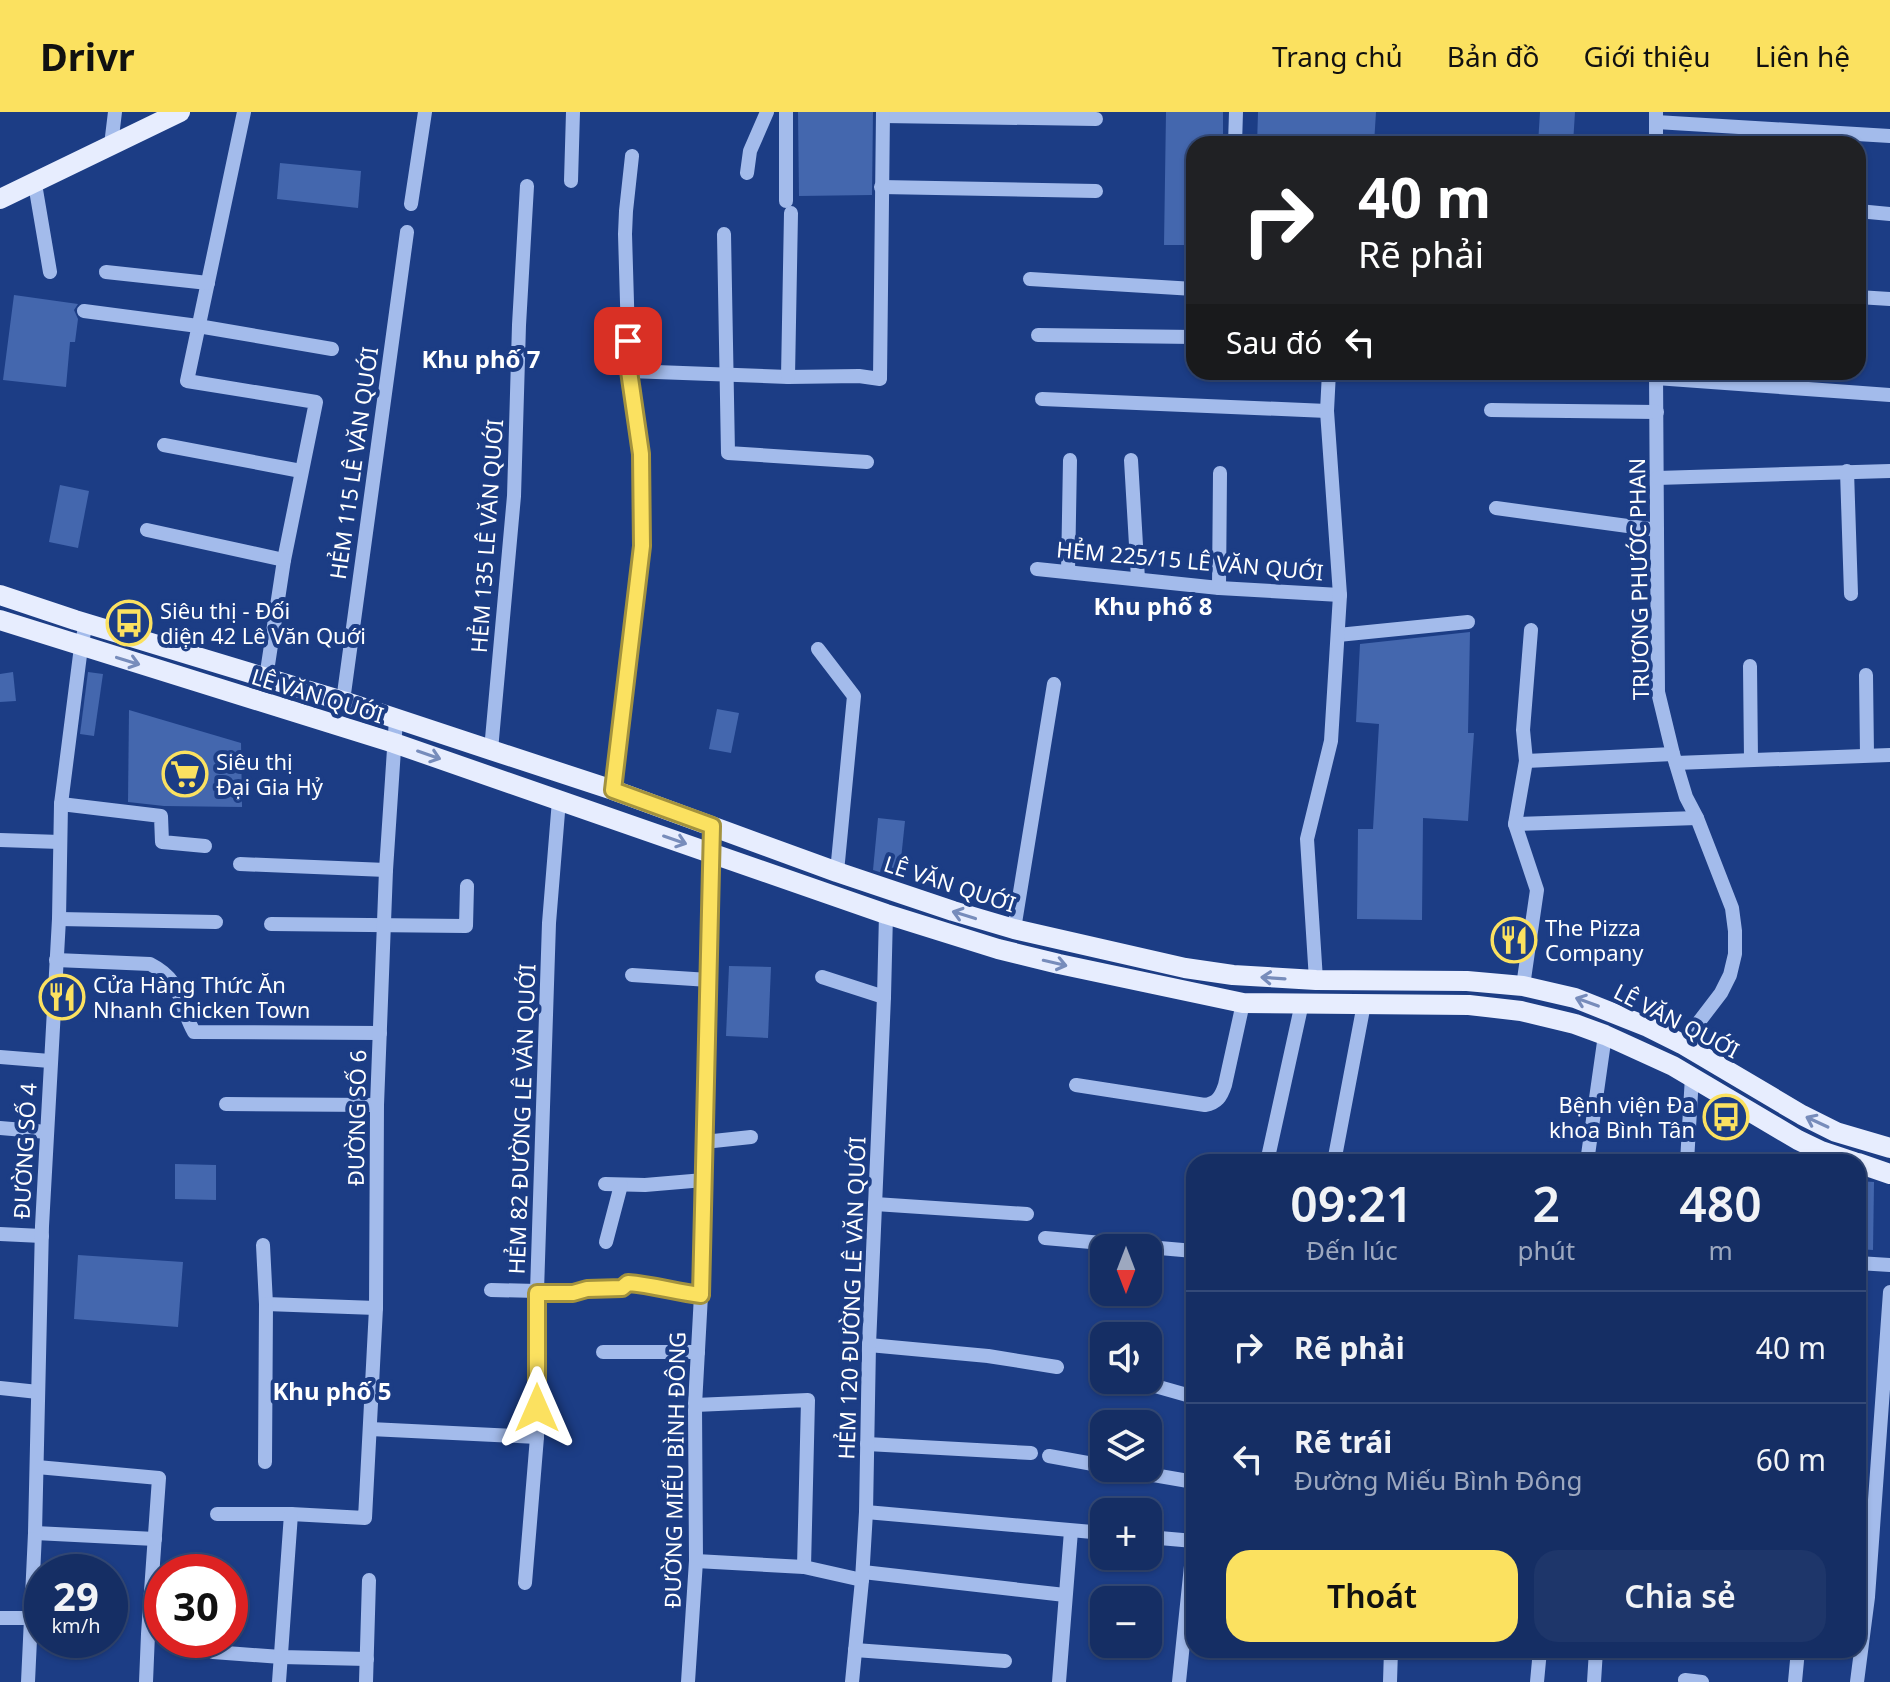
<!DOCTYPE html>
<html lang="vi">
<meta charset="utf-8">
<style>
:root{--surface:#152e64;--page:#1e366a;--text:#f1f3f6;--muted:#9da8bf;--line:#344a78;--accent:#fbe160}
body{margin:0;font-family:"Noto Sans",sans-serif;background:var(--page);color:var(--text);height:100vh;display:flex;flex-direction:column;font-size:30px;white-space:nowrap}
*{box-sizing:border-box;margin:0}
p{font-size:26px;color:var(--muted)}
.icon{flex:none;width:44px;height:44px;fill:none;stroke:currentColor;stroke-width:2;stroke-linecap:round;stroke-linejoin:round}
.map{position:relative;flex:1;overflow:hidden}
.details{position:absolute;left:1186px;top:1042px;width:680px;height:504px;display:flex;flex-direction:column;background:var(--surface);border-radius:24px;box-shadow:0 2px 6px #0004,0 0 0 2px var(--line)}
.details>*{flex:none}
.banner{position:absolute;left:1186px;top:24px;width:680px;height:244px;border-radius:24px;box-shadow:0 2px 6px #0004,0 0 0 2px var(--line);background:#202124;color:#fff;overflow:hidden}
.needle{width:52px;rotate:180deg}
.tools{position:absolute;left:1090px;top:1122px;display:grid;gap:16px}
.tools a{display:grid;place-items:center;width:72px;height:72px;border-radius:16px;background:var(--surface);box-shadow:0 2px 6px #0004,0 0 0 2px var(--line);font-size:40px}
.speed{position:absolute;left:24px;top:1442px;display:flex;gap:16px;font-size:40px;font-weight:700;text-align:center}
.speed>*{display:grid;place-content:center;width:104px;height:104px;border-radius:50%;background:var(--surface);box-shadow:0 2px 6px #0004,0 0 0 2px var(--line);line-height:1}
.speed small{font-size:20px;font-weight:400}
.speed .limit{border:12px solid #d22;background:#fff;color:#111}
.pin{position:absolute;display:grid;place-items:center;width:68px;height:68px;color:#fff;margin:-34px;border-radius:16px;box-shadow:0 4px 12px #0006}
.me{position:absolute;width:88px;margin:-44px;rotate:0deg;stroke-linejoin:round;filter:drop-shadow(0 0 6px #0008)}
.turn{display:flex;align-items:center;gap:28px;height:168px;padding:0 40px;font-size:36px}
.turn .icon{width:104px;height:104px;stroke-width:2.5}
.turn b{display:block;font-size:56px;line-height:68px}
.then{display:flex;align-items:center;height:76px;padding:0 40px;background:#0003;gap:16px;font-size:30px}
.eta{display:flex;justify-content:space-evenly;align-items:center;height:136px;text-align:center}
.eta b{font-size:48px;font-weight:600;line-height:56px}
.button{display:flex;gap:16px;margin-top:auto;padding:16px 40px}
.button a{flex:1;height:92px;border-radius:24px;background:var(--accent);color:#111;font-size:32px;font-weight:600;line-height:92px;text-align:center}
.button a+a{background:var(--page);color:var(--text)}
ul{padding:0;list-style:none}
li{display:flex;align-items:center;gap:24px;height:112px;padding:0 40px;border-top:2px solid var(--line)}
li div{flex:1}
li b{display:block;font-size:30px}
li em{font-style:normal}
header{display:flex;align-items:center;gap:48px;box-sizing:border-box;height:112px;padding:0 40px;background:var(--accent);color:#111}
header strong{font-size:38px}
nav{display:flex;gap:44px;margin-inline-start:auto;font-size:28px}
.map>svg:first-child{display:block}
.building{fill:#4467ae}
.lines{fill:none;stroke-linecap:round;stroke-linejoin:round}
.minor{stroke:#a3bbeb;stroke-width:14}
.major{stroke:#e7edfe;stroke-width:20}
.oneway{stroke:#778cbb}
.route-casing{stroke:#a3923e;stroke-width:20}
.route{stroke:#fbe160;stroke-width:14}
.labels{text-anchor:middle;dominant-baseline:central;stroke-width:8;stroke-linejoin:round;paint-order:stroke}
.street-label{font-size:22px;fill:#fff;stroke:#1c3d85}
.poi-label{font-size:22px;fill:#fff;stroke:#1c3d85;text-anchor:start}
.neighbourhood-label{font-size:24px;font-weight:bold;fill:#fff;stroke:#1c3d85}
</style>
<header>
<strong>Drivr</strong>
<nav><a>Trang chủ</a><a>Bản đồ</a><a>Giới thiệu</a><a>Liên hệ</a></nav>
</header>
<div class="map">
<svg width="1890" height="1570" viewBox="0 0 1890 1570">
<rect width="100%" height="100%" fill="#1c3d85"/>
<g class="building">
<polygon points="798,0 873,0 872,83 799,84"/>
<polygon points="1166,0 1223,0 1223,32 1194,32 1194,133 1164,133"/>
<polygon points="1258,0 1376,0 1374,32 1257,32"/>
<polygon points="1540,0 1575,0 1573,32 1538,32"/>
<polygon points="280,51 361,59 358,96 277,87"/>
<polygon points="14,183 78,192 74,198 78,207 75,230 70,230 66,275 3,268"/>
<polygon points="60,373 89,379 78,436 49,430"/>
<polygon points="1470,520 1468,621 1474,621 1468,709 1423,706 1422,808 1357,807 1358,717 1373,717 1379,612 1356,610 1360,532"/>
<polygon points="13,560 16,589 0,590 0,562"/>
<polygon points="88,560 103,562 94,624 80,622"/>
<polygon points="717,597 739,601 731,641 709,637"/>
<polygon points="129,598 241,631 242,695 164,694 128,690"/>
<polygon points="878,706 905,709 899,766 873,758"/>
<polygon points="1507,805 1523,807 1516,849 1502,848"/>
<polygon points="729,854 771,855 768,926 726,924"/>
<polygon points="175,1052 216,1053 216,1088 175,1087"/>
<polygon points="1858,1069 1874,1070 1873,1138 1858,1137"/>
<polygon points="78,1143 183,1150 178,1215 74,1207"/>
</g>
<g class="lines">
<g class="minor">
<polyline points="244,0 187,269 316,290 284,448 266,566"/>
<polyline points="786,0 786,89"/>
<polyline points="883,4 1096,7"/>
<polyline points="1656,10 1890,24"/>
<polyline points="1235,32 1236,0"/>
<polyline points="1656,32 1656,0"/>
<polyline points="111,33 115,0"/>
<polyline points="747,61 750,39 767,0"/>
<polyline points="571,69 573,0"/>
<polyline points="35,72 50,160"/>
<polyline points="881,75 1096,79"/>
<polyline points="411,92 425,0"/>
<polyline points="1858,99 1890,102"/>
<polyline points="724,122 728,341 867,350"/>
<polyline points="106,160 208,171"/>
<polyline points="1030,167 1194,177"/>
<polyline points="1858,185 1890,187"/>
<polyline points="84,199 198,214 332,237"/>
<polyline points="1038,223 1194,225"/>
<polyline points="629,259 788,265 859,264 880,267 883,0"/>
<polyline points="1656,260 1658,580 1673,642 1686,685 1697,706 1732,796 1735,819 1735,842 1730,863 1721,881 1682,932"/>
<polyline points="788,265 791,101"/>
<polyline points="1656,266 1890,283"/>
<polyline points="1042,287 1327,299"/>
<polyline points="1491,298 1657,300"/>
<polyline points="164,333 301,359"/>
<polyline points="1131,348 1138,467"/>
<polyline points="1847,359 1851,482"/>
<polyline points="1657,366 1890,359"/>
<polyline points="1496,396 1657,418"/>
<polyline points="147,418 284,448"/>
<polyline points="1037,457 1219,476 1340,483"/>
<polyline points="1068,460 1070,348"/>
<polyline points="1219,476 1220,361"/>
<polyline points="1338,523 1468,510"/>
<polyline points="818,537 854,584 837,760"/>
<polyline points="1750,554 1751,648"/>
<polyline points="1866,563 1867,643"/>
<polyline points="343,589 407,120"/>
<polyline points="491,638 514,384 519,213 527,74"/>
<polyline points="1526,649 1673,642"/>
<polyline points="1676,651 1890,643"/>
<polyline points="613,678 642,434 641,342 629,259 625,122 626,99 632,44"/>
<polyline points="61,692 161,704 162,730 205,734"/>
<polyline points="1515,712 1697,706"/>
<polyline points="0,728 60,730"/>
<polyline points="240,752 386,758"/>
<polyline points="59,807 216,810"/>
<polyline points="271,812 466,814 467,774"/>
<polyline points="1014,817 1054,572"/>
<path d="M 56,848 L 150,852 C 184,869 178,892 194,920 L 380,921"/>
<polyline points="632,863 709,868"/>
<polyline points="822,865 884,885"/>
<polyline points="1316,868 1307,727 1331,629 1340,483 1327,299 1329,260"/>
<polyline points="1523,874 1537,778 1515,712 1526,649 1523,618 1531,518"/>
<polyline points="0,945 50,949"/>
<path d="M 1076,973 L 1205,993 C 1217,991 1221,985 1225,973 L 1243,891"/>
<polyline points="226,992 377,993"/>
<polyline points="0,1016 47,1020"/>
<polyline points="704,1030 751,1025"/>
<polyline points="1267,1050 1302,891"/>
<polyline points="1334,1050 1364,892"/>
<polyline points="1587,1050 1605,923"/>
<polyline points="1687,1050 1692,964"/>
<polyline points="605,1072 645,1073 704,1068"/>
<polyline points="875,1092 1027,1102"/>
<polyline points="0,1122 42,1124"/>
<polyline points="1045,1126 1194,1139"/>
<polyline points="606,1130 621,1073"/>
<polyline points="263,1133 266,1192 376,1196"/>
<polyline points="1858,1151 1890,1153"/>
<polyline points="491,1178 537,1179"/>
<polyline points="537,1181 573,1181 587,1177 622,1176 628,1171 648,1173 668,1179 701,1183"/>
<polyline points="869,1233 988,1244 1057,1255"/>
<polyline points="603,1240 698,1240"/>
<polyline points="1099,1258 1104,1259"/>
<polyline points="1134,1268 1194,1285"/>
<polyline points="0,1276 38,1280"/>
<polyline points="695,1293 808,1288 804,1455"/>
<polyline points="370,1317 537,1325"/>
<polyline points="867,1332 1031,1341"/>
<polyline points="1049,1344 1104,1354"/>
<polyline points="265,1350 266,1192"/>
<polyline points="37,1355 159,1366 148,1522 146,1570"/>
<polyline points="1113,1356 1194,1370"/>
<polyline points="866,1400 1104,1421"/>
<polyline points="217,1402 291,1402 365,1406 376,1196 377,993 386,758 396,607"/>
<polyline points="35,1421 155,1427"/>
<polyline points="1148,1425 1194,1429"/>
<polyline points="696,1449 804,1455 862,1468"/>
<polyline points="863,1460 1065,1483"/>
<polyline points="525,1471 537,1325 537,1179 549,811 559,688"/>
<polyline points="0,1506 30,1506"/>
<polyline points="855,1538 1005,1549"/>
<polyline points="213,1540 281,1545 367,1547"/>
<polyline points="1685,1568 1702,1570"/>
<polyline points="28,1570 35,1421 42,1114 59,807 61,692 81,535 86,511"/>
<polyline points="279,1570 291,1402"/>
<polyline points="366,1570 369,1468"/>
<polyline points="688,1570 696,1449 695,1293 701,1183 712,714"/>
<polyline points="852,1570 862,1468 866,1400 869,1233 884,885 886,802"/>
<polyline points="1059,1570 1071,1419"/>
<polyline points="1179,1570 1194,1425"/>
<polyline points="1390,1570 1391,1538"/>
<polyline points="1537,1570 1540,1538"/>
<polyline points="1594,1570 1596,1538"/>
<polyline points="1795,1570 1798,1538"/>
<polyline points="1857,1570 1868,1485 1890,1180"/>
</g>
<g class="major">
<polyline points="0,87 180,0"/>
<polyline points="0,483 75,508 343,589 491,638 613,678 837,760 953,799 1014,817 1185,856 1233,863 1316,868 1467,869 1523,874 1575,886 1648,915 1682,932 1802,1003 1836,1020 1890,1036"/>
<polyline points="0,508 394,631 886,802 998,837 1059,852 1243,891 1469,893 1521,899 1575,912 1605,923 1673,954 1798,1028 1821,1039 1854,1050"/>
<polyline points="1858,1051 1890,1062"/>
</g>
</g>
<defs><path id="oneway-shaft" d="M-6 0H5M1.5-3L5.5 0L1.5 3" fill="none" stroke-width="1.6" stroke-linecap="round" stroke-linejoin="round" transform="scale(2)"/></defs>
<g class="oneway">
<use href="#oneway-shaft" transform="translate(128 549) rotate(17)"/>
<use href="#oneway-shaft" transform="translate(429 643) rotate(19)"/>
<use href="#oneway-shaft" transform="translate(675 728) rotate(19)"/>
<use href="#oneway-shaft" transform="translate(964 803) rotate(-163)"/>
<use href="#oneway-shaft" transform="translate(1055 851) rotate(13)"/>
<use href="#oneway-shaft" transform="translate(1273 866) rotate(-176)"/>
<use href="#oneway-shaft" transform="translate(1587 890) rotate(-160)"/>
<use href="#oneway-shaft" transform="translate(1817 1010) rotate(-155)"/>
</g>
<g class="lines">
<g class="route-casing">
<path id="route" d="M 537,1296 L 537,1181 L 573,1181 L 587,1177 L 622,1176 L 628,1171 C 653,1173 676,1180 701,1183 L 712,714 L 613,678 L 642,434 L 641,342 L 629,259 L 628,229"/>
</g>
<use href="#route" class="route"/>
</g>
<defs>
<g id="bus-ring" transform="scale(2.3)"><circle r="9.5" fill="#1c3d85" stroke="#fbe160" stroke-width="1.5"/><path d="M-5-6H5V4H4V6H2V4H-2V6H-4V4H-5ZM-3.5-4V0h7V-4ZM-3.5 1.2v1.5H-2V1.2ZM2 1.2v1.5H3.5V1.2Z" fill="#fbe160"/></g>
<g id="supermarket-ring" transform="scale(2.3)"><circle r="9.5" fill="#1c3d85" stroke="#fbe160" stroke-width="1.5"/><path d="M-6-5.5h2.5l.6 2H6L4.5 2H-2.5L-4.4-4H-6ZM-1.5 3.2a1.3 1.3 0 1 0 .1 0ZM3 3.2a1.3 1.3 0 1 0 .1 0Z" fill="#fbe160"/></g>
<g id="restaurant-ring" transform="scale(2.3)"><circle r="9.5" fill="#1c3d85" stroke="#fbe160" stroke-width="1.5"/><path d="M-5-6h1v4h1v-4h1v4h1v-4h1v5L-1.5 .5V6h-2V.5L-5-1ZM5-6V6H3V1.5H1.5Q1.5-4 5-6Z" fill="#fbe160"/></g>
</defs>
<g fill-rule="evenodd">
<use href="#bus-ring" x="129" y="511"/>
<use href="#supermarket-ring" x="185" y="662"/>
<use href="#restaurant-ring" x="1514" y="828"/>
<use href="#restaurant-ring" x="62" y="885"/>
<use href="#bus-ring" x="1726" y="1005"/>
</g>
<g class="labels">
<g class="street-label">
<text transform="translate(353 351) rotate(-82)">HẺM 115 LÊ VĂN QUỚI</text>
<text transform="translate(486 424) rotate(-86)">HẺM 135 LÊ VĂN QUỚI</text>
<text transform="translate(1190 448) rotate(5)">HẺM 225/15 LÊ VĂN QUỚI</text>
<text transform="translate(1638 467) rotate(-91)">TRƯƠNG PHƯỚC PHAN</text>
<text transform="translate(318 583) rotate(17)">LÊ VĂN QUỚI</text>
<text transform="translate(950 771) rotate(18)">LÊ VĂN QUỚI</text>
<text transform="translate(1677 908) rotate(27)">LÊ VĂN QUỚI</text>
<text transform="translate(356 1006) rotate(-89)">ĐƯỜNG SỐ 6</text>
<text transform="translate(521 1007) rotate(-88)">HẺM 82 ĐƯỜNG LÊ VĂN QUỚI</text>
<text transform="translate(24 1039) rotate(-87)">ĐƯỜNG SỐ 4</text>
<text transform="translate(851 1186) rotate(-88)">HẺM 120 ĐƯỜNG LÊ VĂN QUỚI</text>
<text transform="translate(674 1358) rotate(-89)">ĐƯỜNG MIẾU BÌNH ĐÔNG</text>
</g>
<g class="poi-label">
<text x="160" y="498">Siêu thị - Đối<tspan x="160" dy="25">diện 42 Lê Văn Quới</tspan></text>
<text x="216" y="649">Siêu thị<tspan x="216" dy="25">Đại Gia Hỷ</tspan></text>
<text x="1545" y="815">The Pizza<tspan x="1545" dy="25">Company</tspan></text>
<text x="93" y="872">Cửa Hàng Thức Ăn<tspan x="93" dy="25">Nhanh Chicken Town</tspan></text>
<text x="1695" y="992" text-anchor="end">Bệnh viện Đa<tspan x="1695" dy="25">khoa Bình Tân</tspan></text>
</g>
<g class="neighbourhood-label">
<text x="481" y="246">Khu phố 7</text>
<text x="1153" y="493">Khu phố 8</text>
<text x="332" y="1278">Khu phố 5</text>
</g>
</g>
</svg>
<div class="tools">
<a><svg class="needle" viewBox="-14 -14 28 28"><path d="M0-13l5 13h-10z" fill="#e53935"/><path d="M0 13l5-13h-10z" fill="#9da8bf"/></svg></a>
<a><svg class="icon" aria-label="sound" viewBox="0 0 24 24"><path d="M4 9h4l5-4v14l-5-4H4zM17 9q2 3 0 6"/></svg></a>
<a><svg class="icon" aria-label="layers" viewBox="0 0 24 24"><path d="M12 4l9 5-9 5-9-5zM3 14l9 5 9-5"/></svg></a>
<a>+</a>
<a>−</a>
</div>
<div class="speed"><div>29<small>km/h</small></div><div class="limit">30</div></div>
<div class="pin" style="left:628px;top:229px;background:#d93025"><svg class="icon" aria-label="arrive" viewBox="0 0 24 24"><path d="M6 21V4h12l-3 4 3 4H6"/></svg></div>
<svg class="me" style="left:537px;top:1296px" viewBox="-20 -20 40 40"><path d="M0-17L14 15 0 8-14 15z" fill="#fbe160" stroke="#fff" stroke-width="4"/></svg>
<div class="banner">
<div class="turn"><svg class="icon" aria-label="right" viewBox="0 0 24 24"><path d="M7 20v-9h11M14 6l5 5-5 5"/></svg><div><b>40 m</b>Rẽ phải</div></div>
<div class="then">Sau đó<svg class="icon" aria-label="left" viewBox="0 0 24 24"><path d="M17 20v-9H6M10 6l-5 5 5 5"/></svg></div>
</div>
<section class="details">
<div class="eta">
<div><b>09:21</b><p>Đến lúc</p></div>
<div><b>2</b><p>phút</p></div>
<div><b>480</b><p>m</p></div>
</div>
<ul>
<li><svg class="icon" aria-label="right" viewBox="0 0 24 24"><path d="M7 20v-9h11M14 6l5 5-5 5"/></svg><div><b>Rẽ phải</b></div><em>40 m</em></li>
<li><svg class="icon" aria-label="left" viewBox="0 0 24 24"><path d="M17 20v-9H6M10 6l-5 5 5 5"/></svg><div><b>Rẽ trái</b><p>Đường Miếu Bình Đông</p></div><em>60 m</em></li>
</ul>
<div class="button"><a>Thoát</a><a>Chia sẻ</a></div>
</section>
</div>
